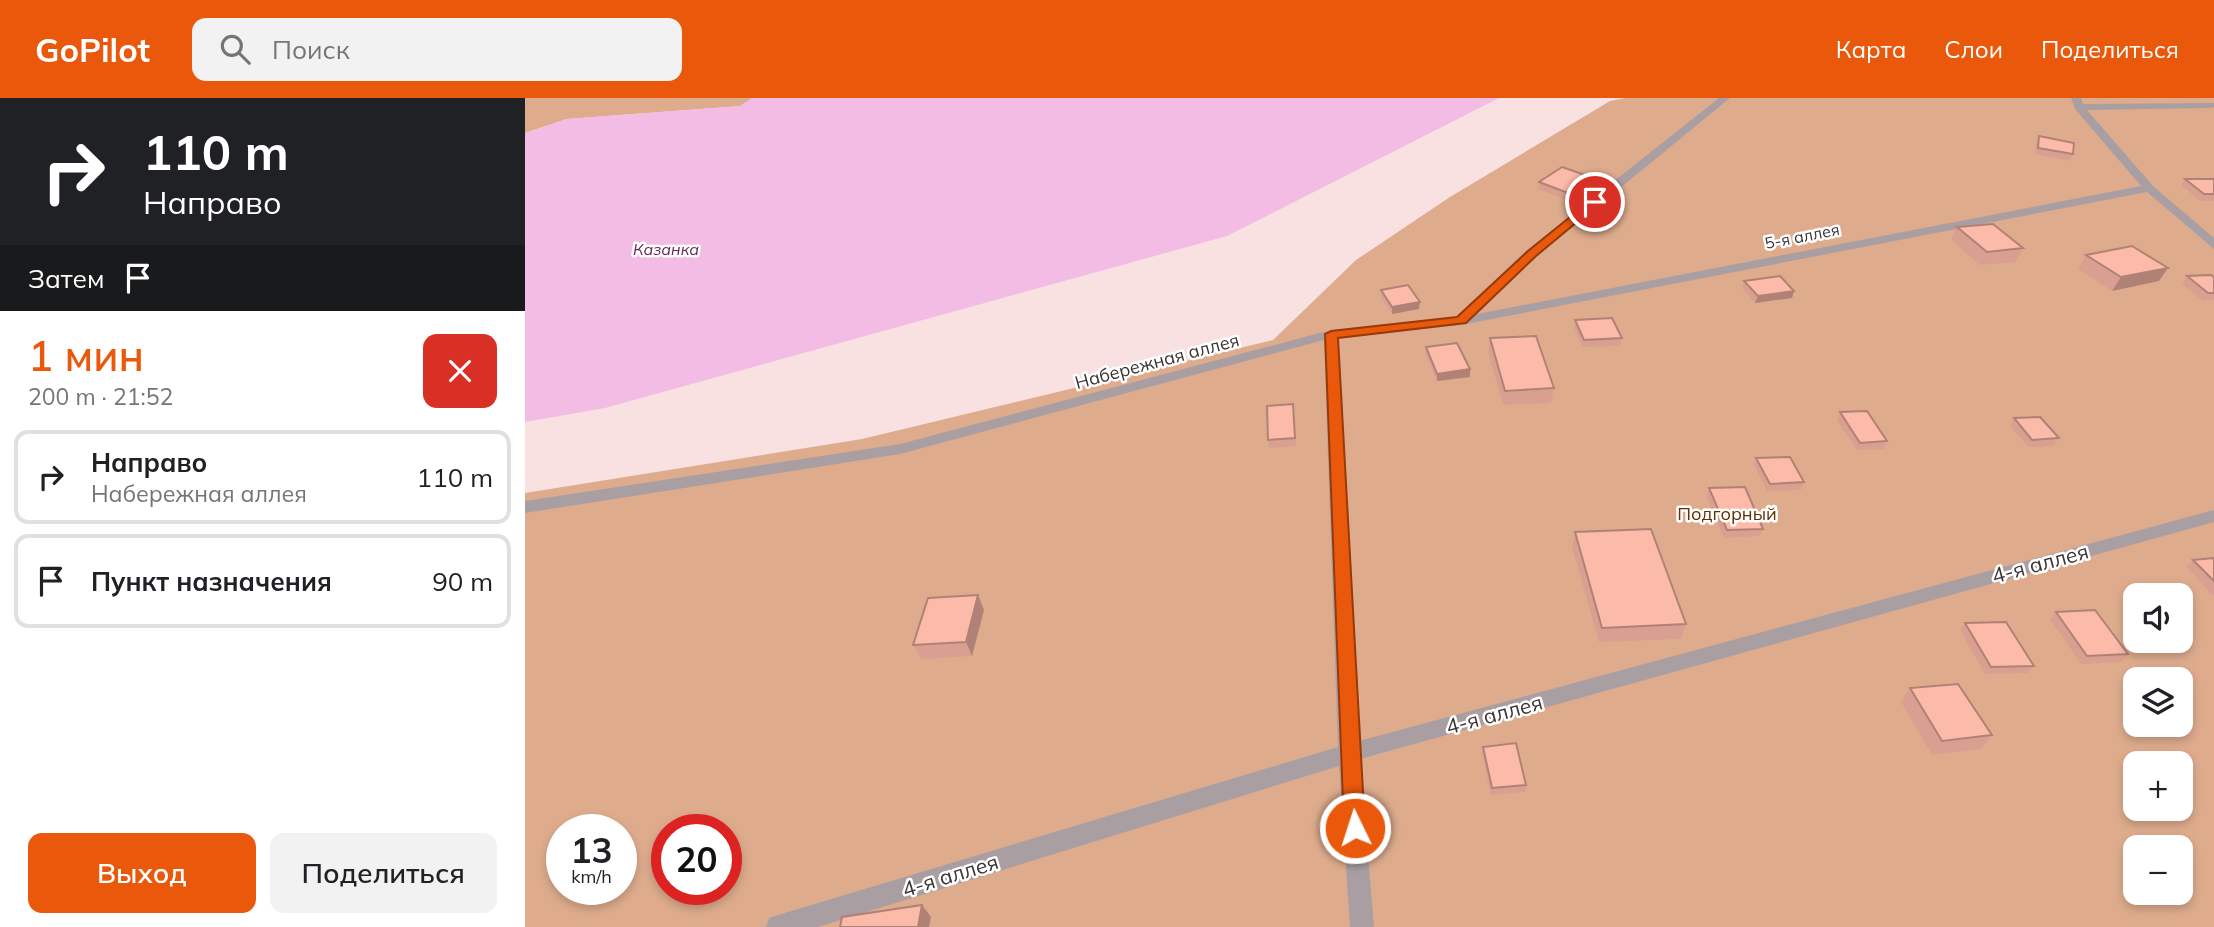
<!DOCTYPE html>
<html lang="ru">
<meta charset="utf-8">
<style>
:root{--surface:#fff;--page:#f2f2f2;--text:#202124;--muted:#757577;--line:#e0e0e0;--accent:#ea580c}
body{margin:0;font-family:Mulish,sans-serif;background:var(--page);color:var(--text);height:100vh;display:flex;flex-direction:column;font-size:26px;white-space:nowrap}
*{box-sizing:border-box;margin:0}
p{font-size:23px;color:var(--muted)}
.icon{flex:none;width:38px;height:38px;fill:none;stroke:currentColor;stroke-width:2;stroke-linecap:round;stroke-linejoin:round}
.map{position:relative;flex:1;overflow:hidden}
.panel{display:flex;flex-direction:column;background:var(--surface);width:525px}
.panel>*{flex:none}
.top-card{background:#202124;color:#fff;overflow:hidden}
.tools{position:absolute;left:1598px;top:485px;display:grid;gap:14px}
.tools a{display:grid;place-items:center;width:70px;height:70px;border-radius:14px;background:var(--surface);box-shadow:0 4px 10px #0003;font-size:35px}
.speed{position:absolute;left:21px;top:716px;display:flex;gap:14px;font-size:35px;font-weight:700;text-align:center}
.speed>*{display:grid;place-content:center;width:91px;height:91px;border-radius:50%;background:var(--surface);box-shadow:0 4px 10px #0003;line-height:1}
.speed small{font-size:18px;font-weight:400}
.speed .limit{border:10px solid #d22;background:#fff;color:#111}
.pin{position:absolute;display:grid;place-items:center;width:60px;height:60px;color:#fff;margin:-30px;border:4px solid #fff;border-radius:50%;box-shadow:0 2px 7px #0007}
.me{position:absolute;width:77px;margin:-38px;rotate:356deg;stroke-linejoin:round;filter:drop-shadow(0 0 5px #0008)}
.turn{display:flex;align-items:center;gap:24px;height:147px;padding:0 28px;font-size:32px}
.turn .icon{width:91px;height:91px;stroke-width:2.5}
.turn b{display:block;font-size:49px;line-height:60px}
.then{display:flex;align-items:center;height:66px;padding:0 28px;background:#0003;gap:14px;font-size:26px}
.round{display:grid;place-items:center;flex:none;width:74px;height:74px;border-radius:14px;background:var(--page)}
.headline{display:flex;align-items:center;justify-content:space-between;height:119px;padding:0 28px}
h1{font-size:42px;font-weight:600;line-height:52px;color:var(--accent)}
.cta{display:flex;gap:14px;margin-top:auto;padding:14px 28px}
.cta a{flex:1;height:80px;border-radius:14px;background:var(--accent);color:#fff;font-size:28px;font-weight:600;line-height:80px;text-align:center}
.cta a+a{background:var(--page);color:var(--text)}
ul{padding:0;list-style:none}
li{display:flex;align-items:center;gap:21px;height:94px;margin:0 14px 10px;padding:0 14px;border:4px solid var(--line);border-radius:14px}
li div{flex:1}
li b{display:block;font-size:26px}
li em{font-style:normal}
header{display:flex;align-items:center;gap:42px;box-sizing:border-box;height:98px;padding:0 35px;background:var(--accent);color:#fff}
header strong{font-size:33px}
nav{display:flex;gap:38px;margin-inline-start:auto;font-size:24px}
.search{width:490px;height:63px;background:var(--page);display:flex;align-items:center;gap:18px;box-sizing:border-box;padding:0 24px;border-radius:14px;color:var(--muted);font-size:26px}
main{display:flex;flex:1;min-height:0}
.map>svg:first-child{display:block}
.green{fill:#deac8d;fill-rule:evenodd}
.water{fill:#f2bce4}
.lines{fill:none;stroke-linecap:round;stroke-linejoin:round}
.service{fill:#a99fa2;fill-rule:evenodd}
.wall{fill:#d9a091}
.shaded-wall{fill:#b08276}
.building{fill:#fcbaa9;stroke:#b08276;stroke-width:2}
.route{fill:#ea580c;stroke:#983908;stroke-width:2}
.labels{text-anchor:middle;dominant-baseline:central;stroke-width:5;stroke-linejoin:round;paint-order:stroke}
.far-street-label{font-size:16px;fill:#3b3232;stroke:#fff}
.far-water-label{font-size:16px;font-style:italic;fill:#652759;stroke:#fff}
.street-label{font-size:18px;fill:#3b3232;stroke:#fff}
.park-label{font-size:18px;fill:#623005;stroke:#fff}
.near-street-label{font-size:21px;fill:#3b3232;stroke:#fff}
</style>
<header>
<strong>GoPilot</strong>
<div class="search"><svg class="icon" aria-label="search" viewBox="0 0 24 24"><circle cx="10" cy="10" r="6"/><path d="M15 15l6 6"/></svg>Поиск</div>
<nav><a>Карта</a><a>Слои</a><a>Поделиться</a></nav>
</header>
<main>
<section class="panel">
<div class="top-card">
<div class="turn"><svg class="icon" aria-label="right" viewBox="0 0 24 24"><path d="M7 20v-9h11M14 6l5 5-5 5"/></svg><div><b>110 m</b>Направо</div></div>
<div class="then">Затем<svg class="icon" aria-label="arrive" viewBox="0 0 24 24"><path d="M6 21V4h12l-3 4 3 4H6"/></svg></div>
</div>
<div class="headline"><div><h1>1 мин</h1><p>200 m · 21:52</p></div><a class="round" style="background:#d93025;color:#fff"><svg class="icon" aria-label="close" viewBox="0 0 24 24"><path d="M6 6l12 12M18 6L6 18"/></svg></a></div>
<ul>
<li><svg class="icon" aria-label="right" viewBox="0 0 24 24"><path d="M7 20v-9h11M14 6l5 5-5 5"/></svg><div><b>Направо</b><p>Набережная аллея</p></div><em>110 m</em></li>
<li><svg class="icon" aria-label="arrive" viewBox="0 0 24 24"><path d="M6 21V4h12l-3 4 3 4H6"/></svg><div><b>Пункт назначения</b></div><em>90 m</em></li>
</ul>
<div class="cta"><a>Выход</a><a>Поделиться</a></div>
</section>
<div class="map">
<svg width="1689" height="829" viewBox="0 0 1689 829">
<rect width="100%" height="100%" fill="#f9e1e2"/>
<g class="green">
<polygon points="0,0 227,0 216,8 42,21 0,35"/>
<path d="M 1100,0 L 1689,0 L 1689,829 L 0,829 L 0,395 L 337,341 L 748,242 L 831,162 L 925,99 L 1085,3 ZM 1610,497 L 1656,497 L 1656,542 L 1610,542 ZM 1610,581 L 1656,581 L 1656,626 L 1610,626 ZM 1610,665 L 1656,665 L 1656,710 L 1610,710 ZM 37,732 L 96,732 L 96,791 L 37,791 ZM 142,732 L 201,732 L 201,791 L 142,791 ZM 1610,749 L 1656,749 L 1656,794 L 1610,794 Z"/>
</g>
<polygon class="water" points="227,0 974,0 702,138 80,310 0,324 0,35 42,21 215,8"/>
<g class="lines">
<polygon class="service" points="1194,0 1205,0 1012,158 952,216 1616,88 1550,11 1546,0 1556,0 1558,6 1689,5 1689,9 1685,10 1562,12 1628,88 1689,140 1689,151 1622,94 936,227 813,240 834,643 1689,412 1689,424 835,661 849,829 825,829 814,668 293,829 241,829 244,820 253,817 813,649 799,242 375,356 0,415 0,403 375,346 806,232 932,219 1002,152"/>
</g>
<g class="wall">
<polygon points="1514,38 1548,56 1545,63 1510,56 1511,45"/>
<polygon points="1066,79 1065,86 1042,102 1013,91 1014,84"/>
<polygon points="1660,81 1689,81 1689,103 1675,103 1656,87"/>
<polygon points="1432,129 1498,150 1491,164 1455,167 1426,142"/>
<polygon points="1561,157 1643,170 1634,183 1587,193 1553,171"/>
<polygon points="1662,178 1689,179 1689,202 1678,203 1657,186"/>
<polygon points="1219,183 1269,193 1267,200 1230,205 1217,190"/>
<polygon points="856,192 894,211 867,216 856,199"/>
<polygon points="1050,222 1097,240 1095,248 1057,249 1049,229"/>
<polygon points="965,240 1029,290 1026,305 978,307 963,254"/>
<polygon points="901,249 945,279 912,283 900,256"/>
<polygon points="768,306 771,348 744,350 743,342"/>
<polygon points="1315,314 1362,343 1359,351 1332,352 1312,322"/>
<polygon points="1489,320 1534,340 1529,348 1503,349 1485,328"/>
<polygon points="1231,360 1279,384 1276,392 1242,393 1229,367"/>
<polygon points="1184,390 1238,431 1235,438 1199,440 1181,398"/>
<polygon points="1050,434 1161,526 1156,541 1074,544 1047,449"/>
<polygon points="1689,460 1689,498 1661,469 1668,462"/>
<polygon points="459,512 447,558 396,561 388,547"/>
<polygon points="1531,514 1603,556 1596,564 1556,566 1525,521"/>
<polygon points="1440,525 1509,568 1503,575 1460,576 1435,532"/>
<polygon points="1385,590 1467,637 1456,651 1407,657 1376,604"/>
<polygon points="958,649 1001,687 1000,694 966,697 957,656"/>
</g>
<g class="shaded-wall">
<polygon points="1066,79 1065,86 1042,102 1043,95"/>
<polygon points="1643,170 1634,183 1587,193 1596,179"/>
<polygon points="1269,193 1267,200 1230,205 1233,198"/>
<polygon points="895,204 894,211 867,216 867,209"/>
<polygon points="945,271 945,279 912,283 912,276"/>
<polygon points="453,497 459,512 447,558 441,544"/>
<polygon points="397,807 406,819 404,829 393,829"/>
</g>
<g class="building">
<polygon points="1514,38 1549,45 1548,56 1513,50"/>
<polygon points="1037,69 1066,79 1043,95 1014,84"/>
<polygon points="1660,81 1689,81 1689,96 1679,96"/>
<polygon points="1468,126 1498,150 1462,154 1432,129"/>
<polygon points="1607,148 1643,170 1596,179 1561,157"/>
<polygon points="1686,177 1689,179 1689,195 1683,195 1662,178"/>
<polygon points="1255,178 1269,193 1233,198 1219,183"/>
<polygon points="883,187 895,204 867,209 856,192"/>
<polygon points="1087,220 1097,240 1059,242 1050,222"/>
<polygon points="1011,238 1029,290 980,293 965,240"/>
<polygon points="932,245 945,271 912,276 901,249"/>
<polygon points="768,306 770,340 743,342 742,308"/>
<polygon points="1342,313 1362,343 1335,345 1315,314"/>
<polygon points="1515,319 1534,340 1507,342 1489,320"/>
<polygon points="1265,359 1279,384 1245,386 1231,360"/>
<polygon points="1220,389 1238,431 1202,432 1184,390"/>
<polygon points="1126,431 1161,526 1077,530 1050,434"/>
<polygon points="1689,460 1689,483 1668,462"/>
<polygon points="453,497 441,544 388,547 403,500"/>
<polygon points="1570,512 1603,556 1562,558 1531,514"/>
<polygon points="1481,524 1509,568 1466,569 1440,525"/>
<polygon points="1433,586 1467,637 1417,643 1385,590"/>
<polygon points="991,645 1001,687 967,690 958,649"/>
<polygon points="397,807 393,829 315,829 317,819"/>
</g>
<polygon class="route" points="1066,102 1076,104 1011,158 941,225 813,240 840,730 837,737 830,740 822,737 819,730 800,236 806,233 932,219 1003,153"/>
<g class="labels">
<g class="far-street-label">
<text transform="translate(1277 138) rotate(-11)">5-я аллея</text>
</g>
<g class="far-water-label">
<text x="141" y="151">Казанка</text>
</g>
<g class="street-label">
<text transform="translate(632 263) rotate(-15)">Набережная аллея</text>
</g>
<g class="park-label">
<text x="1202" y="415">Подгорный</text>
</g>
<g class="near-street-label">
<text transform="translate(1515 465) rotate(-15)">4-я аллея</text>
<text transform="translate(969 616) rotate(-15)">4-я аллея</text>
<text transform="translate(425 777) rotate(-17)">4-я аллея</text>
</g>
</g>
</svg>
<div class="tools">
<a><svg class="icon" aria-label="sound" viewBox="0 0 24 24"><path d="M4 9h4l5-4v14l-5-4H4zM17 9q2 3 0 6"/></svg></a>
<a><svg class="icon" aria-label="layers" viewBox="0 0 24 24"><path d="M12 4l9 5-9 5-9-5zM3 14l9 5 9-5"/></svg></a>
<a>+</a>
<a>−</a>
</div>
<div class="speed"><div>13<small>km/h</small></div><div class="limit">20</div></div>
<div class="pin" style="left:1070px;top:104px;background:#d93025"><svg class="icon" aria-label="arrive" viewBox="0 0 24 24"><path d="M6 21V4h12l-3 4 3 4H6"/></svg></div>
<svg class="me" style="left:830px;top:730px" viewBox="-20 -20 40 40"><circle r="17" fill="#ea580c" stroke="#fff" stroke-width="3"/><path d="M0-11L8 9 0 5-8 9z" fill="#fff"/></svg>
</div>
</main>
